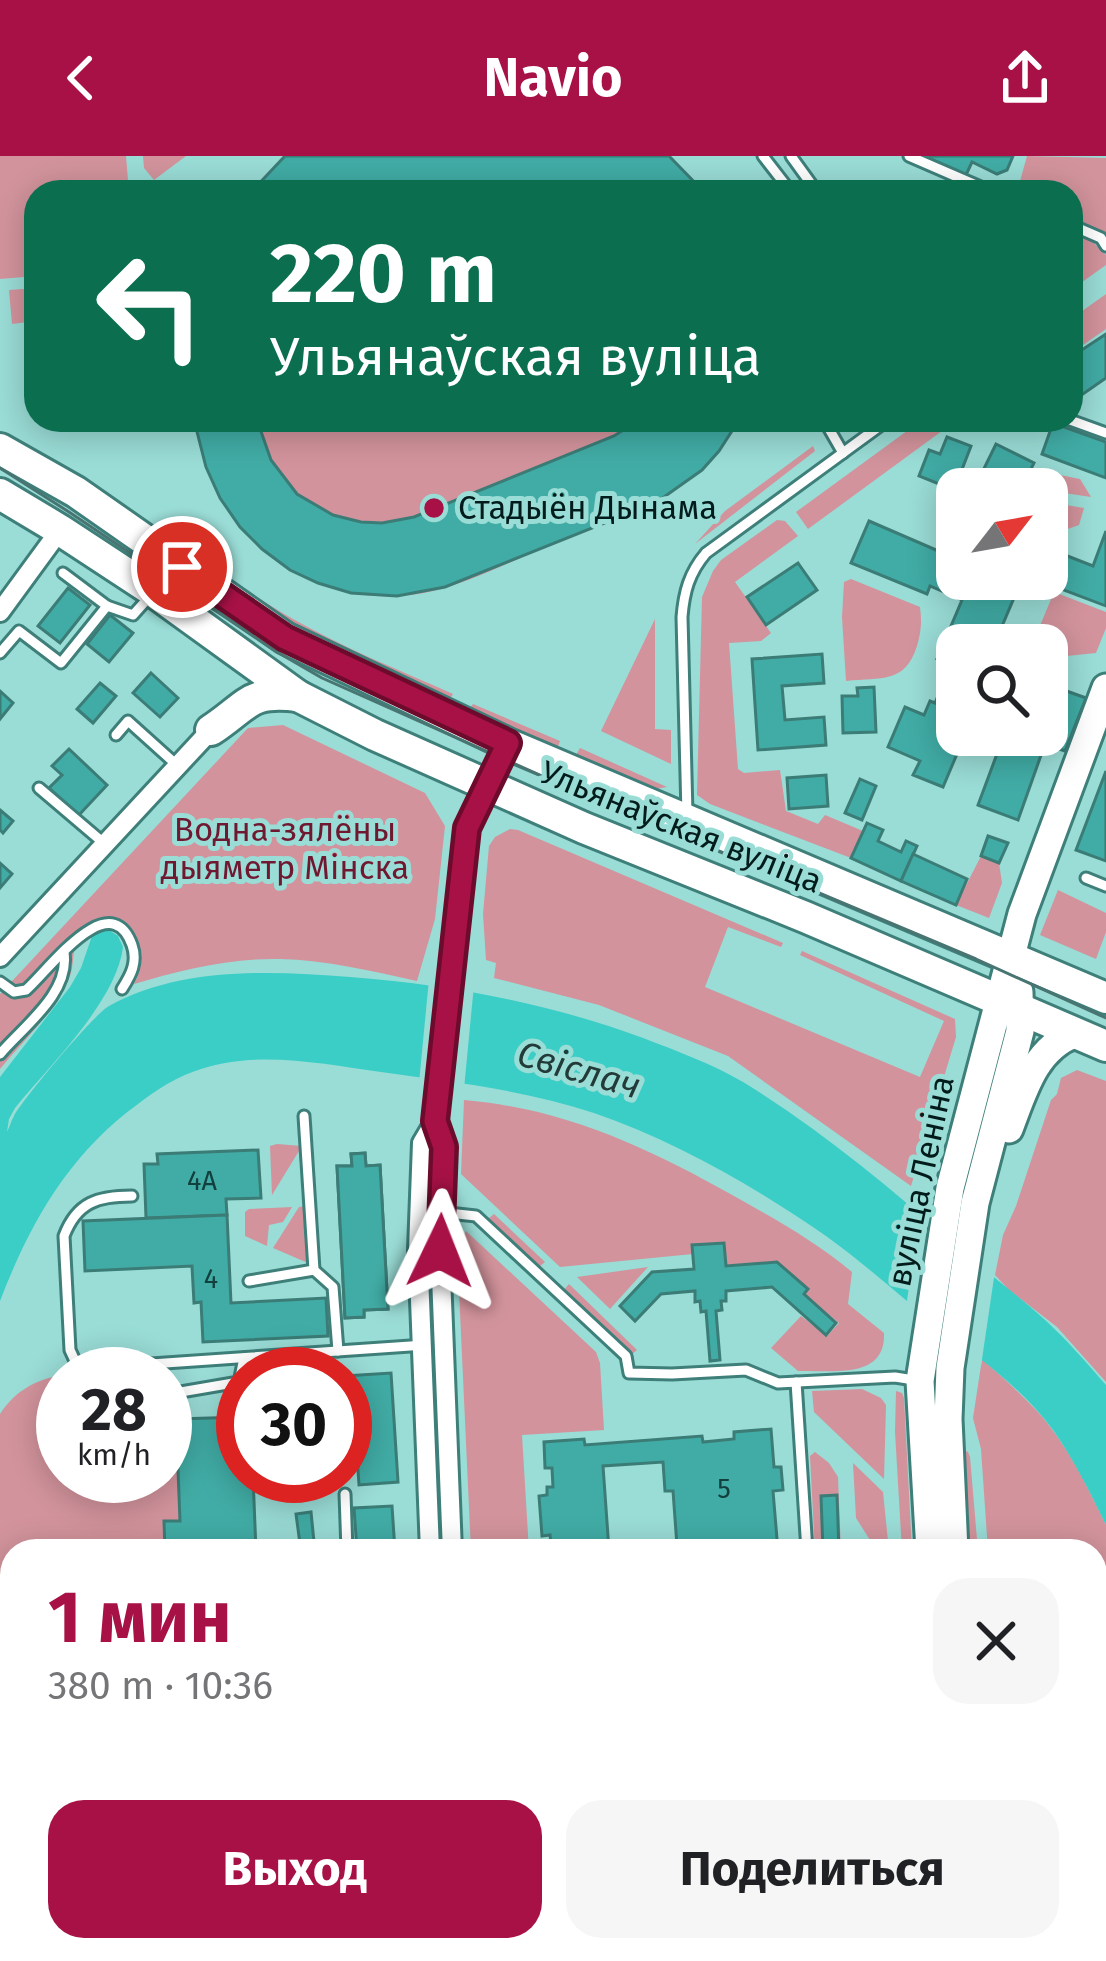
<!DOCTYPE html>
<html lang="ru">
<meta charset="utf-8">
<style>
:root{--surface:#fff;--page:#f6f6f6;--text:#202124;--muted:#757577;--accent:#a71145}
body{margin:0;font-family:"Fira Sans",sans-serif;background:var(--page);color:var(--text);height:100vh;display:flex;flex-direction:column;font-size:45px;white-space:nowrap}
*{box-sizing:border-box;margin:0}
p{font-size:39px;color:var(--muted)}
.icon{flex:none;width:66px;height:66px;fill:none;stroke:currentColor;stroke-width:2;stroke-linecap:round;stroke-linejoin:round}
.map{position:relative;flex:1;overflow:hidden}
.sheet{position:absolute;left:0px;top:1383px;width:1107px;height:423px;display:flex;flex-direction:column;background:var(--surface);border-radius:36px 36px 0 0;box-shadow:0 6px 30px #0003}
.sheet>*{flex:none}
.guide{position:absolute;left:24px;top:24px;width:1059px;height:252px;border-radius:36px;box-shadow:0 6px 30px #0003;background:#0b6e4f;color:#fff;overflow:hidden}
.needle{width:78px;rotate:59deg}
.buttons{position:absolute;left:936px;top:312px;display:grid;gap:24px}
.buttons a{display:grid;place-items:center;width:132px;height:132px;border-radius:24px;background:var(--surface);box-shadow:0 6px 30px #0003;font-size:60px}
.speed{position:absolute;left:36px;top:1191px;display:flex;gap:24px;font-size:60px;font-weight:700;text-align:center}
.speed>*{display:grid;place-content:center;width:156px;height:156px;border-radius:50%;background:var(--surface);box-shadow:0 6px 30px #0003;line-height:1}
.speed small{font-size:30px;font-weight:400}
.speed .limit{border:18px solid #d22;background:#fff;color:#111}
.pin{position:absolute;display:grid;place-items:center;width:102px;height:102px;color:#fff;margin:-51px;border:6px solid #fff;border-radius:50%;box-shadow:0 3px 12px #0007}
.me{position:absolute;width:132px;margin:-66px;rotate:2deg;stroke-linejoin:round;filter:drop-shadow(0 0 9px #0008)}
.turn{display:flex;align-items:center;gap:42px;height:252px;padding:0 48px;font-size:54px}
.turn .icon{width:156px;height:156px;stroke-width:2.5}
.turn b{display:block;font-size:84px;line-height:102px}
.round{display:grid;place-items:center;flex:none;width:126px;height:126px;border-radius:36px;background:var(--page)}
.head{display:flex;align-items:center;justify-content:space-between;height:204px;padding:0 48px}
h1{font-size:72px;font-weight:700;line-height:90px;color:var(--accent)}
.primary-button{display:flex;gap:24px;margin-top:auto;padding:24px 48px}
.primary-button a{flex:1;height:138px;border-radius:36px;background:var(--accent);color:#fff;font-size:48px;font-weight:700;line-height:138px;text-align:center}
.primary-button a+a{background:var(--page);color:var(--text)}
header{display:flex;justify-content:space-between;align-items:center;height:156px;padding:0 48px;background:var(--accent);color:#fff;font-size:54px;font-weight:700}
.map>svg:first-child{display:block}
.green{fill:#d2939c}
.water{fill:#3acec6}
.pier{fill:#9adcd6}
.building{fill:#41aca5;stroke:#3b7c77;stroke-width:3;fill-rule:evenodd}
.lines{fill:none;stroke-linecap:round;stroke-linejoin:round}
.lane-casing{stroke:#3e7f7a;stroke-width:15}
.street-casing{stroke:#3e7f7a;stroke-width:24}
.secondary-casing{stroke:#3e7f7a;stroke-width:33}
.primary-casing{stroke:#3e7f7a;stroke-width:36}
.lane{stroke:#fff;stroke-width:9}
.street{stroke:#fff;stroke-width:18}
.secondary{stroke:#fff;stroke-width:27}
.primary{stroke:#fff;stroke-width:30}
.tram{stroke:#487572;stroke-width:3}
.route-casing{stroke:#6d0b2d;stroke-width:30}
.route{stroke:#a71145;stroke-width:21}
.poi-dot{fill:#a71145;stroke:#9adcd6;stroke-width:4.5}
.labels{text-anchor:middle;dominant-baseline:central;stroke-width:10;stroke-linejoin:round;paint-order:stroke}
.number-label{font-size:27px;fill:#12403e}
.poi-label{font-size:33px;fill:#021c1b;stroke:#9adcd6;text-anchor:start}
.street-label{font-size:33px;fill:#021c1b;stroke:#9adcd6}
.park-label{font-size:33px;fill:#6f1830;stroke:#9adcd6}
.water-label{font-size:36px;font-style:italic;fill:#223a38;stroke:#9adcd6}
</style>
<header><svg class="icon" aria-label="back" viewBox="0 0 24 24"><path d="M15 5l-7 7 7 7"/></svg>Navio<svg class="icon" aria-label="share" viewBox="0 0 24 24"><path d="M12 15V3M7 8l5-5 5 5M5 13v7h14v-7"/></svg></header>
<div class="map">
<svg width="1106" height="1805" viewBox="0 0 1106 1805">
<rect width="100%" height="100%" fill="#9adcd6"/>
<g class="green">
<polygon points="0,0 126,0 129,36 36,36 36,120 0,123"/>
<polygon points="143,0 186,0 154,24 144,12"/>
<polygon points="1027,0 1106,2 1106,88 1098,75 1071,64 1071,36 1017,36"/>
<polygon points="1071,75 1091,84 1106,99 1106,109 1071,134"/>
<polygon points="36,132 36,165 12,168 9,134"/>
<polygon points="1106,138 1106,173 1083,189 1071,171 1071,163"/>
<path d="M 194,264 L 739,264 C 694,340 638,353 561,384 C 520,401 467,429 424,437 C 301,457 218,379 194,264 Z"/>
<polygon points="922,264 957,264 808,373 796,356"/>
<polygon points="813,290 815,295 695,388 725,355"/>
<polygon points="1055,318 1080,323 1091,341 1038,333 1047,322"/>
<polygon points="1054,347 1084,352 1079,369 1051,379 1047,365"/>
<polygon points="777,364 785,365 798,380 735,426 771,477 761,485 729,487 738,613 744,617 780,614 786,655 818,668 825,659 863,675 851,702 710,648 697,639 702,441 713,415 721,404"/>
<path d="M 179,383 C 215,412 252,440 293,463 C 344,492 399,514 453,538 L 450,543 L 289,467 L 177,392 Z"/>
<path d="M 851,423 L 920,451 C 922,467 921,475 917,490 C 905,528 881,521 846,525 L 842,461 L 844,426 Z"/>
<polygon points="1054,436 1106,456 1106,472 1096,497 1047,502 1047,489 1032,489"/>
<polygon points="655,463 655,573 671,574 671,608 601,575"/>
<polygon points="473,548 560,585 558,591 469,553"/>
<path d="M 283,569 L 425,637 L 445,670 L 435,763 L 417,825 C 372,815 326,804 280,803 C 230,802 181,814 134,828 C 152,798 129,747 91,768 C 67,780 78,805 68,825 C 53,857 22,886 0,913 L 0,838 L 248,572 Z"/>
<polygon points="580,592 667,631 655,633 576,599"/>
<polygon points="510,673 518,674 783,787 781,791 728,771 705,831 920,921 944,865 800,799 802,795 955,863 956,881 911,1030 728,900 599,849 494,822 496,807 486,804 483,758 489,690 495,681"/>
<polygon points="981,700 999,707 1002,727 989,762 956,749"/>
<polygon points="1058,734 1106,757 1106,776 1096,803 1040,779"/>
<polygon points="1077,914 1106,925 1106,1226 1057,1171 1008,1133 995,1119 1003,1079 1016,1050 1051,944 1057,938 1061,922"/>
<path d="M 464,944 C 566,953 646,991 734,1040 C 775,1063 816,1086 852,1116 L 848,1148 L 884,1177 C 886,1224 832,1214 798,1215 L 771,1192 L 801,1160 L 827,1180 L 839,1167 L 804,1139 L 808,1133 L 777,1107 L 727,1110 L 724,1087 L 693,1089 L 693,1098 L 560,1111 L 461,1018 Z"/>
<polygon points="277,988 302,990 272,1039 270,990"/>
<polygon points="305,1050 308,1107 273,1092 299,1051"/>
<polygon points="292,1051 283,1066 269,1069 267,1090 245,1080 245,1056 249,1053"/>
<polygon points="494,1058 545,1106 539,1111 488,1063"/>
<polygon points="466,1075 596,1196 600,1207 604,1274 522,1279 529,1395 471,1395 457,1091"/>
<polygon points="648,1111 610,1153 577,1121"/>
<polygon points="569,1128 637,1194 631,1199 564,1134"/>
<path d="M 982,1203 C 1001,1220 1020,1237 1037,1255 C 1067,1288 1087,1330 1106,1369 L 1106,1805 L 1018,1805 L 1018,1794 L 1095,1794 L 1095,1395 L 988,1395 L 981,1293 L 973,1262 Z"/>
<path d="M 63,1219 L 63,1320 L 165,1320 L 165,1231 L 170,1263 L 243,1261 L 243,1320 L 254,1320 L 256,1395 L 12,1395 L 12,1557 L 3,1549 L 0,1488 L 0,1258 C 15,1235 36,1223 63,1219 Z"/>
<polygon points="862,1233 881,1242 886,1249 884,1323 814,1256 812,1235"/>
<polygon points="896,1235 902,1237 904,1242 912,1395 902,1395 895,1276"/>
<polygon points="961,1293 968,1296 970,1301 978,1395 967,1395"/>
<polygon points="815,1296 829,1307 838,1321 841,1395 815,1395 810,1300"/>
<polygon points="853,1307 883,1336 889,1395 877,1395 856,1362"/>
</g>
<path class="water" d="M 106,772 L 118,780 L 123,791 C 116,846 49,910 15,952 L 9,963 L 7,976 C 10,970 11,965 14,960 C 23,943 94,858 109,850 C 182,810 271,815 350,821 C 452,829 548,847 643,882 C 677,895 712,908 743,926 C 818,972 887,1029 953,1087 C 982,1113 1014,1136 1044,1163 C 1066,1183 1086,1206 1106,1229 L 1106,1369 C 1090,1336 1074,1304 1053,1274 C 1022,1232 979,1202 939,1171 C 901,1141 865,1108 826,1080 C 755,1031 676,985 594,957 C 525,934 453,926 381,916 C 323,908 258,894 201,913 C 178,920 157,933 138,948 C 69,998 30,1067 0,1145 L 0,921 L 70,831 L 81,812 L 93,777 Z"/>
<g class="pier">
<polygon points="429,823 474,829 464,933 419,927"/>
<polygon points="921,1050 995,1115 981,1210 906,1151"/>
</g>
<g class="building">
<polygon points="285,0 669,0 704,36 251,36"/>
<polygon points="923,0 1013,0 1007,14 997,18 972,6 966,19"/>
<polygon points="1106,178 1106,222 1083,238 1071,220 1071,201"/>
<polygon points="194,264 257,264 271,304 297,338 333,359 361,366 382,367 414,361 614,280 639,264 739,264 719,295 702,314 657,346 445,431 397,440 351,437 318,427 290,414 262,393 240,371 220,342 206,311"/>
<polygon points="1053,267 1106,286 1106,322 1042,298"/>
<polygon points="947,281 971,290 954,334 919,320 929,294 940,298"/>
<polygon points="996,288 1034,307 1021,333 974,333"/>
<polygon points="869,365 957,403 955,423 966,428 968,423 1022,423 994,489 957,489 957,532 948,553 957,557 957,579 965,579 943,631 913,619 920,605 888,591 905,551 924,559 930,545 935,547 951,509 937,503 962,444 930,430 927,438 851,407"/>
<polygon points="1106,375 1106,450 1053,430 1065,399 1093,410"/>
<polygon points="798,407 817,434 766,469 747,441"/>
<polygon points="68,432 90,449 60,487 38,470"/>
<polygon points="110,459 133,477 109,506 87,488"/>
<polygon points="822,498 824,527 782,530 785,564 824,561 826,589 758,594 752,503"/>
<polygon points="151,517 178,542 160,561 133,537"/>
<polygon points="100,527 116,540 93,567 77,553"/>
<polygon points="1047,528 1086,542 1065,595 1045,588 1018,664 978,649 1004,579 1047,579"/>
<polygon points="874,531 876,576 843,577 842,540 858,540 857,532"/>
<polygon points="0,535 13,547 0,563"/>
<polygon points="69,593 107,629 79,659 49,632 62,619 52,610"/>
<polygon points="1106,615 1106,705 1076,694"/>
<polygon points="826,619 828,650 789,653 787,622"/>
<polygon points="860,623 876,630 862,664 845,657"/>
<polygon points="0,654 13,665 3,677 0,674"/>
<polygon points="867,667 883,674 878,685 901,696 906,685 917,690 901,725 851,702"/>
<polygon points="988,680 1008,687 999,707 981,700"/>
<polygon points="913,698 967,723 956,749 901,725"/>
<polygon points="0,707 12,718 0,732"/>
<polygon points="258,994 261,1042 226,1043 227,1059 146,1062 144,1008 158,1008 157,998"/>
<polygon points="365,997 366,1010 380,1009 388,1153 364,1154 364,1161 345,1162 337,1010 352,1010 351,998"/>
<polygon points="365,997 366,1010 380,1009 388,1153 364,1154 364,1161 345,1162 337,1010 352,1010 351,998"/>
<polygon points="227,1059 231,1147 326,1142 328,1180 203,1186 201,1146 194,1147 192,1110 85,1115 83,1065"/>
<polygon points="724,1087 726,1110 777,1106 808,1133 804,1138 836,1167 826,1179 772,1131 726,1135 726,1145 721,1145 722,1154 716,1155 720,1204 710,1205 706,1155 701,1156 700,1145 695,1146 695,1135 661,1138 635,1165 620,1150 652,1116 694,1113 692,1089"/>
<polygon points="391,1217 398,1326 359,1329 354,1255 345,1256 345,1220"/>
<polygon points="243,1261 243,1320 253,1320 256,1395 165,1395 164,1365 180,1365 176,1263"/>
<path d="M 771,1273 L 774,1311 L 781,1311 L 783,1334 L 773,1335 L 778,1395 L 557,1395 L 557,1387 L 551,1388 L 550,1379 L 542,1380 L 539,1340 L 547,1339 L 547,1331 L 553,1331 L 552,1312 L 545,1312 L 544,1286 L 584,1283 L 585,1289 L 702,1280 L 703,1286 L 734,1283 L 734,1276 ZM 663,1306 L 665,1335 L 673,1335 L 677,1390 L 609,1394 L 603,1310 Z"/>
<polygon points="837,1339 839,1395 823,1395 821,1340"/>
<polygon points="392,1350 395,1395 357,1395 354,1352"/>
<polygon points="311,1356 314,1386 300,1388 296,1358"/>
<polygon points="166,1794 284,1794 285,1805 166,1805"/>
<polygon points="509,1794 547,1794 548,1805 510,1805"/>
<polygon points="867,1794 905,1794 905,1805 868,1805"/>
</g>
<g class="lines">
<g class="lane-casing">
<g id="lane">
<polyline points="763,0 791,36"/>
<polyline points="791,0 817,36"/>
<polyline points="909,0 992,36"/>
<polyline points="1071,69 1101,82 1106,90"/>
<polyline points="824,264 843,297"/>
<polyline points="1070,264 1106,277"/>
<polyline points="63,417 107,450"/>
<polyline points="0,497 19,475 61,507 107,450 133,459 150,440"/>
<polyline points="116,579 128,565 178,610"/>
<polyline points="39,632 106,689"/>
<path d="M 687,658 L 682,461 C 684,436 689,417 706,397 L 888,264"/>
<polyline points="1086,722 1106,730"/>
<path d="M 0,826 L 14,836 L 26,834 C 48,815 110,728 132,789 C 138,806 131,819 122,833"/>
<path d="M 0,898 C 24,870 70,837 64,797"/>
<polyline points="304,960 314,1114"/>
<path d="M 132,1040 C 98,1040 77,1046 64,1080 L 70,1194 L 76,1207 L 93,1212 L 425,1189"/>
<polyline points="439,1056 476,1060 626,1200 629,1217 672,1218 746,1214 778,1227 895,1221 914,1224"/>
<polyline points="249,1125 314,1114 333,1131 338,1195"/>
<polyline points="796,1226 807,1395"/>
<polyline points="169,1238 239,1226 244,1202"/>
<polyline points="345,1338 347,1395"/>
<polyline points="291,1794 291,1804 366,1797"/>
<polyline points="583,1794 583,1805"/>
<polyline points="841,1794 842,1805"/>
</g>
</g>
<g class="street-casing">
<g id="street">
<polyline points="0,456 60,374"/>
<polyline points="0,801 211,574"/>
<polyline points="430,1395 418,1094 422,987 435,965"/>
<polyline points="452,1395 440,1095 444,991 435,965 467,672 487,630"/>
<polyline points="467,1794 468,1805"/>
<polyline points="487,1794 488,1805"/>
</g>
</g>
<g class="secondary-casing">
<g id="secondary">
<path d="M 1009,973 C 1023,937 1034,893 1074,878"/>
<polyline points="930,1395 920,1225 950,1032 1022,758 1106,532"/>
<polyline points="954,1395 948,1263 950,1212 975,1047 1020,875 1019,836"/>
<polyline points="958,1794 958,1805"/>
<polyline points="981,1794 982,1805"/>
</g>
</g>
<g class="primary-casing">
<g id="primary">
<polyline points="0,293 76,336 285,482 508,588 1106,842"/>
<polyline points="0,338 60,374 153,435 298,540 375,579 584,672 805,761 1106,890"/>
<path d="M 211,574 C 249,549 248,534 298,540"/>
</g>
</g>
<use href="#lane" class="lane"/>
<use href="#street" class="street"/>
<use href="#secondary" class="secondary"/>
<use href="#primary" class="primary"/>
<polyline class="tram" points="0,312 69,356 277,496 322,522 560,628 976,803 1106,862"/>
</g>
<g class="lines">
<g class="route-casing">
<polyline id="route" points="182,411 285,482 508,587 467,672 435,965 444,991 440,1095"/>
</g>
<use href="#route" class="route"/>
</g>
<circle class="poi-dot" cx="434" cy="352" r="12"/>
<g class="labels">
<g class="number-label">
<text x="202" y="1025">4А</text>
<text x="211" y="1123">4</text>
<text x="724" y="1333">5</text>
</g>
<g class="poi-label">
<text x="458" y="352">Стадыён Дынама</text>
</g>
<g class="street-label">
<text transform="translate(681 671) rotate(22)">Ульянаўская вуліца</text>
<text transform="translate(921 1025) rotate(-78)">вуліца Леніна</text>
</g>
<g class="park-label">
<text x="285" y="674">Водна-зялёны<tspan x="285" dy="38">дыяметр Мінска</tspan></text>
</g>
<g class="water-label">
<text transform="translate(579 914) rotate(16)">Свіслач</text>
</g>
</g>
</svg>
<div class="buttons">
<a><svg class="needle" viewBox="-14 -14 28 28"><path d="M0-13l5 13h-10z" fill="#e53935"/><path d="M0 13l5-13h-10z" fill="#757577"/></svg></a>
<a><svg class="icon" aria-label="search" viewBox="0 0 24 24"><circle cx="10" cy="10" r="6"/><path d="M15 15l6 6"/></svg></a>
</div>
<div class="speed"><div>28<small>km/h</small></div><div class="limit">30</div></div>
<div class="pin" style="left:182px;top:411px;background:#d93025"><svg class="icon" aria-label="arrive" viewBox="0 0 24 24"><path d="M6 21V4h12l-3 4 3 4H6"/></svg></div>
<svg class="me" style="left:440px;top:1095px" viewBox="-20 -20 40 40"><path d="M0-17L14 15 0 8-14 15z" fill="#a71145" stroke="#fff" stroke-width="4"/></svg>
<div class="guide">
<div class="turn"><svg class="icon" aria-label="left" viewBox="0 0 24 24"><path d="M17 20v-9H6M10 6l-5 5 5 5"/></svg><div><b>220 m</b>Ульянаўская вуліца</div></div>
</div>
<section class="sheet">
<div class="head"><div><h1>1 мин</h1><p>380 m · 10:36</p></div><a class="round"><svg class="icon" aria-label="close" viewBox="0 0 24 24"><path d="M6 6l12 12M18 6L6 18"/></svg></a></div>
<div class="primary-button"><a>Выход</a><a>Поделиться</a></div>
</section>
</div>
